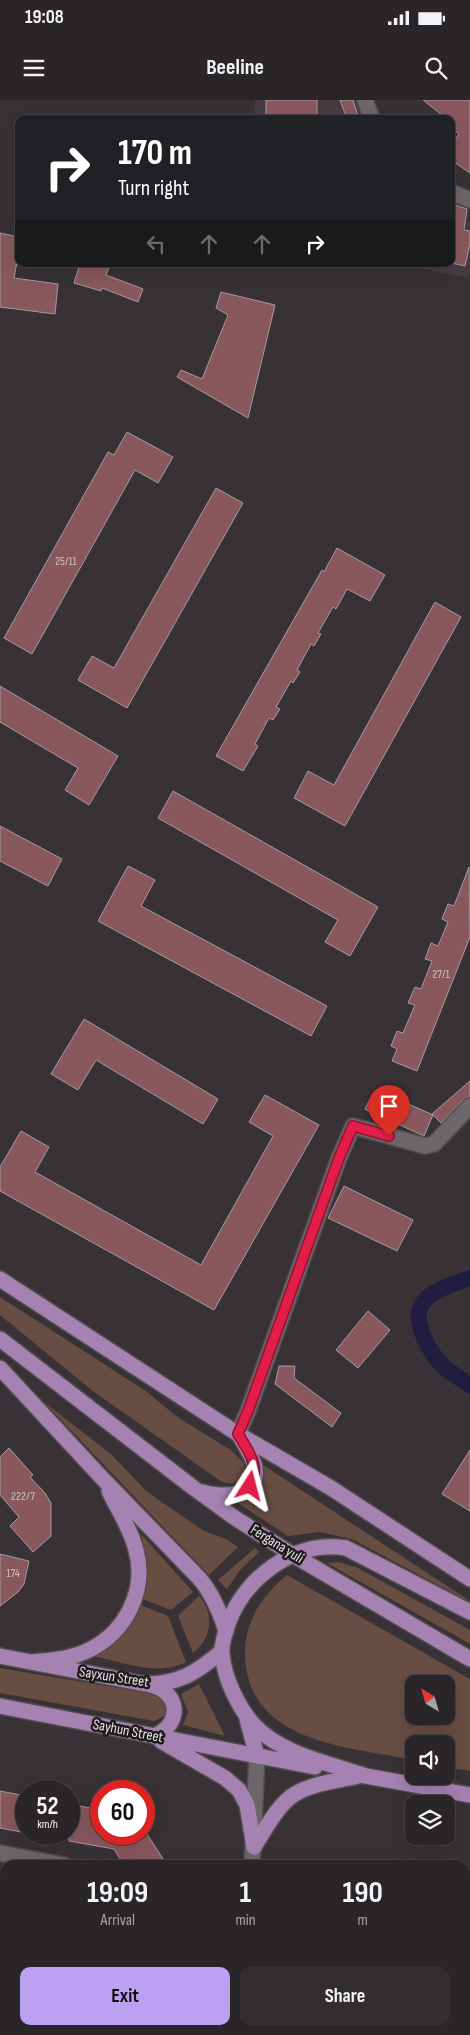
<!DOCTYPE html>
<style>
:root{--surface:#2a2528;--page:#322d30;--text:#f1f3f6;--muted:#a5a5a8;--line:#464245;--accent:#bca0f2}
body{margin:0;font-family:"Sofia Sans Condensed",sans-serif;background:var(--page);color:var(--text);height:100vh;display:flex;flex-direction:column;font-size:19px;white-space:nowrap}
*{box-sizing:border-box;margin:0}
p{font-size:16px;color:var(--muted)}
.icon{flex:none;width:28px;height:28px;fill:none;stroke:currentColor;stroke-width:2;stroke-linecap:round;stroke-linejoin:round}
.map{position:relative;flex:1;overflow:hidden}
.panel{position:absolute;left:0px;top:1760px;width:470px;height:175px;display:flex;flex-direction:column;background:var(--surface);border-radius:15px 15px 0 0;box-shadow:0 5px 20px #0002,0 0 0 1px var(--line)}
.panel>*{flex:none}
.banner{position:absolute;left:15px;top:15px;width:440px;height:152px;border-radius:10px;box-shadow:0 5px 20px #0002,0 0 0 1px var(--line);background:#202124;color:#fff;overflow:hidden}
.needle{width:32px;rotate:323deg}
.fabs{position:absolute;left:405px;top:1575px;display:grid;gap:10px}
.fabs a{display:grid;place-items:center;width:50px;height:50px;border-radius:10px;background:var(--surface);box-shadow:0 5px 20px #0002,0 0 0 1px var(--line);font-size:25px}
.speed{position:absolute;left:15px;top:1680px;display:flex;gap:10px;font-size:25px;font-weight:700;text-align:center}
.speed>*{display:grid;place-content:center;width:65px;height:65px;border-radius:50%;background:var(--surface);box-shadow:0 5px 20px #0002,0 0 0 1px var(--line);line-height:1}
.speed small{font-size:12px;font-weight:400}
.speed .limit{border:8px solid #d22;background:#fff;color:#111}
.pin{position:absolute;display:grid;place-items:center;width:42px;height:42px;color:#fff;margin:-51px -21px;border-radius:50% 50% 50% 0;rotate:-45deg;box-shadow:0 0 5px #0007}
.pin .icon{rotate:45deg}
.me{position:absolute;width:55px;margin:-28px;rotate:9deg;stroke-linejoin:round;filter:drop-shadow(0 0 4px #0008)}
.turn{display:flex;align-items:center;gap:18px;height:105px;padding:0 20px;font-size:22px}
.turn .icon{width:65px;height:65px;stroke-width:2.5}
.turn b{display:block;font-size:35px;line-height:42px}
.lanes{display:flex;align-items:center;height:48px;padding:0 20px;background:#0003;justify-content:center;gap:25px;direction:ltr}
.lanes .off{opacity:.35}
.eta{display:flex;justify-content:space-evenly;align-items:center;height:85px;text-align:center}
.eta b{font-size:30px;font-weight:700;line-height:35px}
.action{display:flex;gap:10px;margin-top:auto;padding:10px 20px}
.action a{flex:1;height:58px;border-radius:10px;background:var(--accent);color:#111;font-size:20px;font-weight:700;line-height:58px;text-align:center}
.action a+a{background:var(--page);color:var(--text)}
.status{display:flex;justify-content:space-between;align-items:center;height:35px;padding:0 25px;background:var(--surface);direction:ltr}
.status svg{height:14px;fill:currentColor}
header{display:flex;justify-content:space-between;align-items:center;height:65px;padding:0 20px;background:var(--surface);font-size:22px;font-weight:700}
.map>svg:first-child{display:block}
.built{fill:#473b42}
.green{fill:#684d43;fill-rule:evenodd}
.lines{fill:none;stroke-linecap:round;stroke-linejoin:round}
.canal{stroke:#211d40;stroke-width:16}
.building{fill:#89585e;stroke:#a59c9d}
.minor-casing{stroke:#534d50;stroke-width:18}
.major-casing{stroke:#534d50;stroke-width:18}
.minor{stroke:#6c6569;stroke-width:15}
.major{stroke:#a582b2;stroke-width:15}
.route-casing{stroke:#92132f;stroke-width:12}
.route{stroke:#e11d48;stroke-width:9}
.labels{text-anchor:middle;dominant-baseline:central;stroke-width:5;stroke-linejoin:round;paint-order:stroke}
.number-label{font-size:12px;fill:#cfc0c2}
.street-label{font-size:15px;fill:#e6e2e4;stroke:#1d1a1c}
</style>
<div class="status"><b>19:08</b><svg viewBox="0 0 49 12"><path d="M0 12V9h3v3zM5 12V6h3v6zM10 12V3h3v9zM15 12V0h3v12zM26 1h20v11H26zM47 4h2v5h-2z"/></svg></div>
<header><svg class="icon" aria-label="menu" viewBox="0 0 24 24"><path d="M4 6h16M4 12h16M4 18h16"/></svg>Beeline<svg class="icon" aria-label="search" viewBox="0 0 24 24"><circle cx="10" cy="10" r="6"/><path d="M15 15l6 6"/></svg></header>
<div class="map">
<svg width="470" height="1935" viewBox="0 0 470 1935">
<rect width="100%" height="100%" fill="#383135"/>
<g class="built">
<polygon points="255,0 358,0 364,19 254,19"/>
<polygon points="451,101 470,104 468,121 470,122 470,170 468,178 400,164 451,164"/>
</g>
<g class="green">
<polygon points="0,1197 146,1291 176,1316 232,1351 244,1363 246,1371 244,1378 233,1384 222,1382 94,1292 0,1215"/>
<polygon points="44,1302 112,1355 146,1391 166,1405 204,1431 226,1439 238,1447 209,1475"/>
<path d="M 263,1365 L 470,1501 L 470,1502 L 352,1439 L 320,1432 L 288,1436 L 238,1403 C 256,1399 267,1384 263,1365 Z"/>
<polygon points="141,1434 193,1492 171,1510 140,1498 144,1454"/>
<polygon points="255,1448 259,1452 241,1469 227,1489 218,1480"/>
<polygon points="339,1462 358,1468 470,1530 470,1544 327,1463"/>
<path d="M 287,1475 L 470,1579 L 470,1671 L 446,1667 L 446,1644 L 414,1644 L 414,1660 C 347,1647 246,1643 245,1553 C 245,1520 263,1495 287,1475 ZM 414,1584 L 446,1584 L 446,1616 L 414,1616 Z"/>
<path d="M 199,1496 C 215,1515 212,1538 193,1553 L 178,1516 Z"/>
<path d="M 138,1504 L 168,1516 L 186,1562 C 157,1577 123,1562 93,1556 Z"/>
<polygon points="0,1568 160,1595 167,1606 166,1615 154,1621 0,1593"/>
<polygon points="199,1584 225,1636 183,1625 188,1612 181,1594"/>
</g>
<g class="lines">
<path class="canal" d="M 470,1178 C 454,1184 429,1190 421,1206 C 412,1224 432,1256 445,1268 C 453,1274 462,1280 470,1285"/>
</g>
<g class="building">
<rect x="266" y="0" width="51" height="19"/>
<polygon points="340,0 353,0 359,19 347,19"/>
<polygon points="423,0 470,0 470,73 451,60 451,46 459,34 451,28 451,19 447,19"/>
<polygon points="451,104 467,109 464,130 470,131 470,144 465,166 451,163"/>
<polygon points="0,133 19,137 19,151 14,178 58,184 55,214 0,207"/>
<polygon points="80,164 110,164 106,175 143,189 138,202 102,188 101,191 74,183"/>
<polygon points="221,192 275,205 248,318 177,277 181,270 202,279 228,215 216,208"/>
<polygon points="127,332 173,357 158,383 135,370 32,554 4,538 108,352 114,355"/>
<polygon points="216,388 243,403 127,608 78,580 92,556 114,568"/>
<polygon points="337,448 385,475 370,501 347,489 336,509 333,507 318,533 321,534 314,546 311,544 297,570 300,572 293,583 291,581 276,607 280,609 273,620 269,618 255,644 258,646 243,671 216,656 322,470 324,472"/>
<polygon points="435,502 461,517 345,726 294,698 308,671 334,685"/>
<polygon points="0,586 118,656 89,705 65,690 78,668 0,622"/>
<polygon points="173,691 378,807 350,856 325,842 338,820 158,718"/>
<polygon points="0,726 62,759 48,786 0,761"/>
<polygon points="128,766 155,780 141,806 327,906 311,936 98,821"/>
<polygon points="469,767 470,837 417,971 392,961 397,949 391,946 397,931 403,933 415,905 408,903 415,887 421,889 432,861 425,859 431,843 438,846 448,822 442,819 448,804 454,806"/>
<polygon points="84,919 218,999 203,1024 96,960 78,990 51,974"/>
<polygon points="470,981 470,997 463,1000 441,1023 432,1014"/>
<polygon points="265,995 319,1025 214,1210 0,1091 0,1067 21,1031 49,1047 35,1072 201,1165 273,1036 249,1022"/>
<polygon points="371,997 400,1011 404,1002 433,1015 424,1036 365,1009"/>
<polygon points="344,1086 413,1120 397,1151 328,1118"/>
<polygon points="368,1211 390,1230 358,1268 336,1250"/>
<polygon points="279,1266 295,1266 294,1278 341,1313 332,1327 275,1284"/>
<polygon points="9,1348 33,1375 30,1377 45,1393 51,1403 51,1436 33,1452 10,1426 19,1417 0,1395 0,1357"/>
<polygon points="470,1350 470,1411 442,1394"/>
<polygon points="0,1454 29,1461 24,1484 18,1492 0,1506"/>
<polygon points="0,1691 26,1696 26,1733 0,1728"/>
<polygon points="69,1704 101,1710 101,1734 147,1734 167,1765 124,1765 114,1749 69,1741"/>
</g>
<g class="lines">
<g class="minor-casing">
<g id="minor">
<polyline points="365,0 372,19"/>
<polyline points="451,92 470,100"/>
<polyline points="238,1334 248,1311 339,1058 353,1026 425,1046 434,1044 470,1006"/>
<polyline points="0,1753 64,1765"/>
<polyline points="252,1765 257,1656"/>
<polyline points="250,1930 250,1935"/>
<polyline points="60,1935 61,1930"/>
</g>
</g>
<g class="major-casing">
<g id="major">
<polyline points="0,1179 238,1334 331,1388 470,1479"/>
<polyline points="0,1239 195,1389 235,1418 293,1455 470,1559"/>
<path d="M 0,1268 L 103,1379 L 199,1478 C 212,1493 220,1512 226,1531"/>
<path d="M 202,1392 C 221,1398 261,1398 255,1367 C 252,1355 245,1345 239,1335"/>
<path d="M 0,1556 L 145,1584 C 179,1584 196,1573 221,1552"/>
<path d="M 32,1562 C 51,1560 71,1559 89,1550 C 126,1532 147,1490 136,1450 C 131,1429 118,1410 109,1391"/>
<path d="M 150,1585 C 181,1592 182,1625 154,1636"/>
<polyline points="0,1606 315,1667"/>
<polyline points="247,1619 257,1656"/>
<polyline points="161,1641 225,1678 239,1690 247,1705 254,1747"/>
<polyline points="355,1674 470,1695"/>
<path d="M 363,1675 C 328,1663 281,1654 254,1625 C 238,1607 224,1578 222,1553 C 221,1545 225,1533 228,1524 C 245,1477 295,1440 346,1448 L 470,1512"/>
<path d="M 254,1747 C 264,1731 279,1703 295,1694 C 312,1683 343,1680 363,1675"/>
</g>
</g>
<use href="#minor" class="minor"/>
<use href="#major" class="major"/>
</g>
<g class="lines">
<g class="route-casing">
<path id="route" d="M 250,1386 C 261,1367 248,1350 238,1334 L 248,1311 L 339,1058 L 353,1026 L 389,1036"/>
</g>
<use href="#route" class="route"/>
</g>
<g class="labels">
<g class="number-label">
<text x="66" y="461">25/11</text>
<text x="441" y="874">27/1</text>
<text x="23" y="1396">222/7</text>
<text x="13" y="1473">174</text>
</g>
<g class="street-label">
<text transform="translate(277 1444) rotate(32)">Fergana yuli</text>
<text transform="translate(114 1577) rotate(9)">Sayxun Street</text>
<text transform="translate(128 1631) rotate(11)">Sayhun Street</text>
</g>
</g>
</svg>
<div class="fabs">
<a><svg class="needle" viewBox="-14 -14 28 28"><path d="M0-13l5 13h-10z" fill="#e53935"/><path d="M0 13l5-13h-10z" fill="#a5a5a8"/></svg></a>
<a><svg class="icon" aria-label="sound" viewBox="0 0 24 24"><path d="M4 9h4l5-4v14l-5-4H4zM17 9q2 3 0 6"/></svg></a>
<a><svg class="icon" aria-label="layers" viewBox="0 0 24 24"><path d="M12 4l9 5-9 5-9-5zM3 14l9 5 9-5"/></svg></a>
</div>
<div class="speed"><div>52<small>km/h</small></div><div class="limit">60</div></div>
<div class="pin" style="left:389px;top:1036px;background:#d93025"><svg class="icon" aria-label="arrive" viewBox="0 0 24 24"><path d="M6 21V4h12l-3 4 3 4H6"/></svg></div>
<svg class="me" style="left:250px;top:1386px" viewBox="-20 -20 40 40"><path d="M0-17L14 15 0 8-14 15z" fill="#e11d48" stroke="#fff" stroke-width="4"/></svg>
<div class="banner">
<div class="turn"><svg class="icon" aria-label="right" viewBox="0 0 24 24"><path d="M7 20v-9h11M14 6l5 5-5 5"/></svg><div><b>170 m</b>Turn right</div></div>
<div class="lanes"><svg class="icon off" aria-label="left" viewBox="0 0 24 24"><path d="M17 20v-9H6M10 6l-5 5 5 5"/></svg><svg class="icon off" aria-label="ahead" viewBox="0 0 24 24"><path d="M12 20V5M6 11l6-6 6 6"/></svg><svg class="icon off" aria-label="ahead" viewBox="0 0 24 24"><path d="M12 20V5M6 11l6-6 6 6"/></svg><svg class="icon" aria-label="right" viewBox="0 0 24 24"><path d="M7 20v-9h11M14 6l5 5-5 5"/></svg></div>
</div>
<section class="panel">
<div class="eta">
<div><b>19:09</b><p>Arrival</p></div>
<div><b>1</b><p>min</p></div>
<div><b>190</b><p>m</p></div>
</div>
<div class="action"><a>Exit</a><a>Share</a></div>
</section>
</div>
